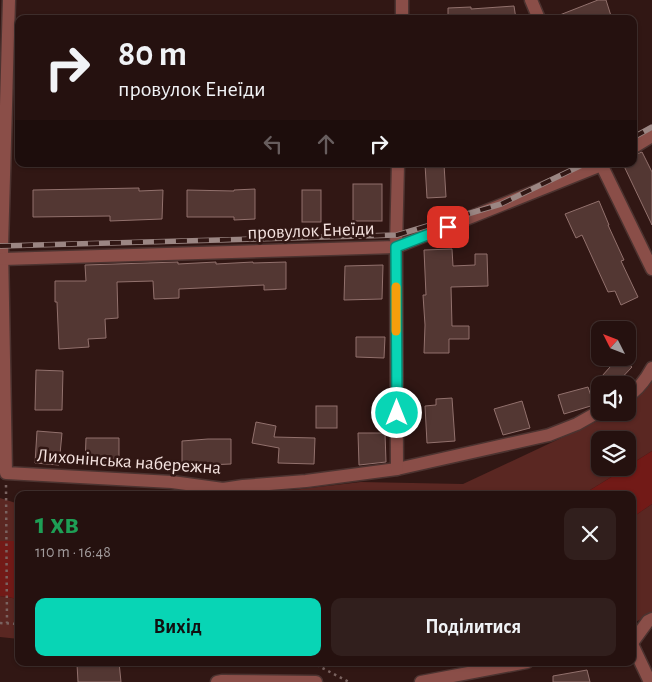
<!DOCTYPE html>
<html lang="uk">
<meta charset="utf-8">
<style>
:root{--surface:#25110f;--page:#311f1d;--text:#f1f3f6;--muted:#a39d9e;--line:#42312f;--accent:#08d5b5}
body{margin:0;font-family:"Alegreya Sans",sans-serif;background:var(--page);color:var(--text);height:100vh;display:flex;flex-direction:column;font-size:19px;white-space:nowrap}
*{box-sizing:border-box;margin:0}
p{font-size:16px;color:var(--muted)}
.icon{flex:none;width:28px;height:28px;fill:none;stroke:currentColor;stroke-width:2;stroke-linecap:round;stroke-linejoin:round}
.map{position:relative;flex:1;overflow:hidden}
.sheet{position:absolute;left:15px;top:491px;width:621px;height:175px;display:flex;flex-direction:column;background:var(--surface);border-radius:10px;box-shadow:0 1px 4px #0004,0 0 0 1px var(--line)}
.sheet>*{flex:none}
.banner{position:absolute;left:15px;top:15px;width:622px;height:152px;border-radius:10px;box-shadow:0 1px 4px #0004,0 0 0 1px var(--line);background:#25110f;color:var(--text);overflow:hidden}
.needle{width:32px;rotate:312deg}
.controls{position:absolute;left:591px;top:321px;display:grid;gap:10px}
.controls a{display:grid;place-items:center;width:45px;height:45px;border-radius:10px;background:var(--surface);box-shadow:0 1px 4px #0004,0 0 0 1px var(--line);font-size:25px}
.pin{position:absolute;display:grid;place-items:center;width:42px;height:42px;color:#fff;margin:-21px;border-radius:10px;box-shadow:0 2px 8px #0006}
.me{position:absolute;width:55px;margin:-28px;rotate:0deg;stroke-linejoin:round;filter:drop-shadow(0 0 4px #0008)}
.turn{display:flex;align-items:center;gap:18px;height:105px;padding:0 20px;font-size:22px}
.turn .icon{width:65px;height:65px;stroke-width:2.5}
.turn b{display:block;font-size:35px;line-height:42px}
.lanes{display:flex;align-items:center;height:48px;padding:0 20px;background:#0003;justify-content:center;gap:25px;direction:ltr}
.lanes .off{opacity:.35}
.round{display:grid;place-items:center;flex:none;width:52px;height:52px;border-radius:10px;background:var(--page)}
.summary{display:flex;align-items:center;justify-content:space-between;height:85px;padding:0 20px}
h1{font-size:30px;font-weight:700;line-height:38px;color:#1e9e55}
.cta{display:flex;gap:10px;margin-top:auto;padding:10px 20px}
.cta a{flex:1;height:58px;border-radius:10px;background:var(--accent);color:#111;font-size:20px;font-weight:700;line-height:58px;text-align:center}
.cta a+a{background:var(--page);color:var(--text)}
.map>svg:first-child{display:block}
.green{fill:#5a2722}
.water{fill:#721a17}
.building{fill:#533733;stroke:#92716d}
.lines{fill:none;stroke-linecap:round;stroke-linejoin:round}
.street-casing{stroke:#4c3330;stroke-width:15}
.path{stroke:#7a6360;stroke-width:2.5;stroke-dasharray:2.5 4;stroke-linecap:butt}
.street{stroke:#8a4e48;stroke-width:12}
.rail-casing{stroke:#9b8683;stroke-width:5.5}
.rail{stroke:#311714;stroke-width:4;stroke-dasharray:11;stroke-linecap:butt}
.route-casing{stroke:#058a76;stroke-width:12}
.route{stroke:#08d5b5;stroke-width:9}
.slow{stroke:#f59e0b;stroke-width:9}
.labels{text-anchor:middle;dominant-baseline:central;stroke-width:5;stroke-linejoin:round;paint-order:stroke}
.street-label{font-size:19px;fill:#f4e2df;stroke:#311714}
</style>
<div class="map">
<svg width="652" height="682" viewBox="0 0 652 682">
<rect width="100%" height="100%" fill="#311714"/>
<g class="green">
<polygon points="652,377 652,451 628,466 628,440 600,440 600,468 626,468 582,495 250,495 361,482 463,484 610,415 613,413 628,412 628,399"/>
<polygon points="0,498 19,504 19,541 0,541"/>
<polygon points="652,504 652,612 633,624 633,517"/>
<polygon points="0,596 19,599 19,639 0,637"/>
</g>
<g class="water">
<polygon points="652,451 652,504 633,517 632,495 582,495 626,468 628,468 628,466"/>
<polygon points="0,541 19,541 19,599 0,596"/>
</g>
<g class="building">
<polygon points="598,0 606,0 612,19 552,19 552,18"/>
<polygon points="514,6 516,19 448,19 448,8 471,7 471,9"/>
<polygon points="642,152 652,172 652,225 623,164 634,164 634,155"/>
<polygon points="425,164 444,164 446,197 427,198"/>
<rect x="353" y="184" width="29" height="37"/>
<polygon points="139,188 139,191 163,190 162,219 110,221 110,216 33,217 33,190"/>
<polygon points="255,189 255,219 234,220 234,217 187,217 187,190 234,191 234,190"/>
<rect x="302" y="190" width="19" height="32"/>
<polygon points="599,201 609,225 608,225 624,260 621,261 638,297 621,305 615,291 608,292 582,235 576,238 565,214"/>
<polygon points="452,249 453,266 475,265 475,254 487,254 488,286 451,287 452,326 469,326 469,339 449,339 449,353 424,353 425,325 423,295 426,295 424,250"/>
<polygon points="178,262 178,264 216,262 216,264 253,262 253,263 286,262 286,289 264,290 264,285 179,289 179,298 154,299 153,281 117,282 118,318 105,319 106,338 88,339 89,347 59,349 57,302 55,302 55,281 86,281 85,265"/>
<polygon points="383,265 382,299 344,300 345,266"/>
<polygon points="356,337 385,337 384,358 356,357"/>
<polygon points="618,358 621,358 632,367 615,385 613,385 602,376"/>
<polygon points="36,370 63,371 62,410 35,410"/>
<polygon points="588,387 594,405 564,414 558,395"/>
<polygon points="452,398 455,441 427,443 425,406 436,405 436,399"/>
<polygon points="522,401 530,428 503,435 494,409"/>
<rect x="316" y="406" width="21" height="22"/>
<polygon points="256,422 276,426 274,437 315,438 314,464 278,463 279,448 252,443"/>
<polygon points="37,431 62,433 59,465 35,463"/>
<polygon points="358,433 385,433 386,462 359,465"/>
<polygon points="86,438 119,438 119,464 85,465"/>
<polygon points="208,439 231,439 231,464 182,466 182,441"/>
<polygon points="106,662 119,662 121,682 78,682 77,664"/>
<polygon points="587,670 590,682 553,682 553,676"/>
</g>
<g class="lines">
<g class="street-casing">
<g id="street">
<polyline points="9,0 2,246 6,473 172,482 223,489 243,486 306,481 397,469 549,435 577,424 600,411"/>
<polyline points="531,0 539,19"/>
<polyline points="402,19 402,0"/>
<polyline points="634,147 652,136"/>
<polyline points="601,164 652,269"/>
<polyline points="3,259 396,247 604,164"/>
<path d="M 628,396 C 639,389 646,379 652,368"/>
<polyline points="397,469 396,247 398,164"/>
<polyline points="632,643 648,621 652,619"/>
<polyline points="632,644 650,682"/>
<polyline points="217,682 222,681 316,682"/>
<polyline points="421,682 527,662"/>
</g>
</g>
<g class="path">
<polyline points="6,485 7,623"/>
<polyline points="0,623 19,624"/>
<polyline points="311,662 349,682"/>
</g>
<use href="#street" class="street"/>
<g class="rail-casing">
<g id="rail">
<polyline points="634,137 652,127"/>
<polyline points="0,246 397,235 501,204 584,164"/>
</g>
</g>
<use href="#rail" class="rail"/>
</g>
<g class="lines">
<g class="route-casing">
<polyline id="route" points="397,413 396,247 448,227"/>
</g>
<use href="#route" class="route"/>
<polyline class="slow" points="396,287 396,331"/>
</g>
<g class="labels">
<g class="street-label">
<text transform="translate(311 231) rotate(-2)">провулок Енеїди</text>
<text transform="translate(129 462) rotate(4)">Лихонінська набережна</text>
</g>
</g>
</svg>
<div class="controls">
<a><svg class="needle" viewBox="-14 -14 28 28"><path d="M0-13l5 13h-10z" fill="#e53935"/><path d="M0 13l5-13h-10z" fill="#a39d9e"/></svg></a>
<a><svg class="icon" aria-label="sound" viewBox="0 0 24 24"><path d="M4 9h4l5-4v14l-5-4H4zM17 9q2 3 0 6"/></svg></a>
<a><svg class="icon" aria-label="layers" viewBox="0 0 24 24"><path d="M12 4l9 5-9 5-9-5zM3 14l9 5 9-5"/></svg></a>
</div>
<div class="pin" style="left:448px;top:227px;background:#d93025"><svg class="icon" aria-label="arrive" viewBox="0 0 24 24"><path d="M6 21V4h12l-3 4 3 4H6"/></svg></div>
<svg class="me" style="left:397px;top:413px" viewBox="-20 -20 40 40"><circle r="17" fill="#08d5b5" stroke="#fff" stroke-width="3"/><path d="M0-11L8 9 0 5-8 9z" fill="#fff"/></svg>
<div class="banner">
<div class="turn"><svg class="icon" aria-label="right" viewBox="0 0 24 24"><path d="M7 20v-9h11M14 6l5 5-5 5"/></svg><div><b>80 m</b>провулок Енеїди</div></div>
<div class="lanes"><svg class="icon off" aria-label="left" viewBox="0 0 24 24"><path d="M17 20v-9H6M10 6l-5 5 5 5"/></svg><svg class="icon off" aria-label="ahead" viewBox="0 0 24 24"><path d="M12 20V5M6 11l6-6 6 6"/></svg><svg class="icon" aria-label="right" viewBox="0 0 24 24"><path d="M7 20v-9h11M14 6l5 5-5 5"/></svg></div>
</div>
<section class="sheet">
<div class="summary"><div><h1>1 хв</h1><p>110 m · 16:48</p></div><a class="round"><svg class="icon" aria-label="close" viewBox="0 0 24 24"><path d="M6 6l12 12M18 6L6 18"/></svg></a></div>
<div class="cta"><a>Вихід</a><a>Поділитися</a></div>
</section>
</div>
